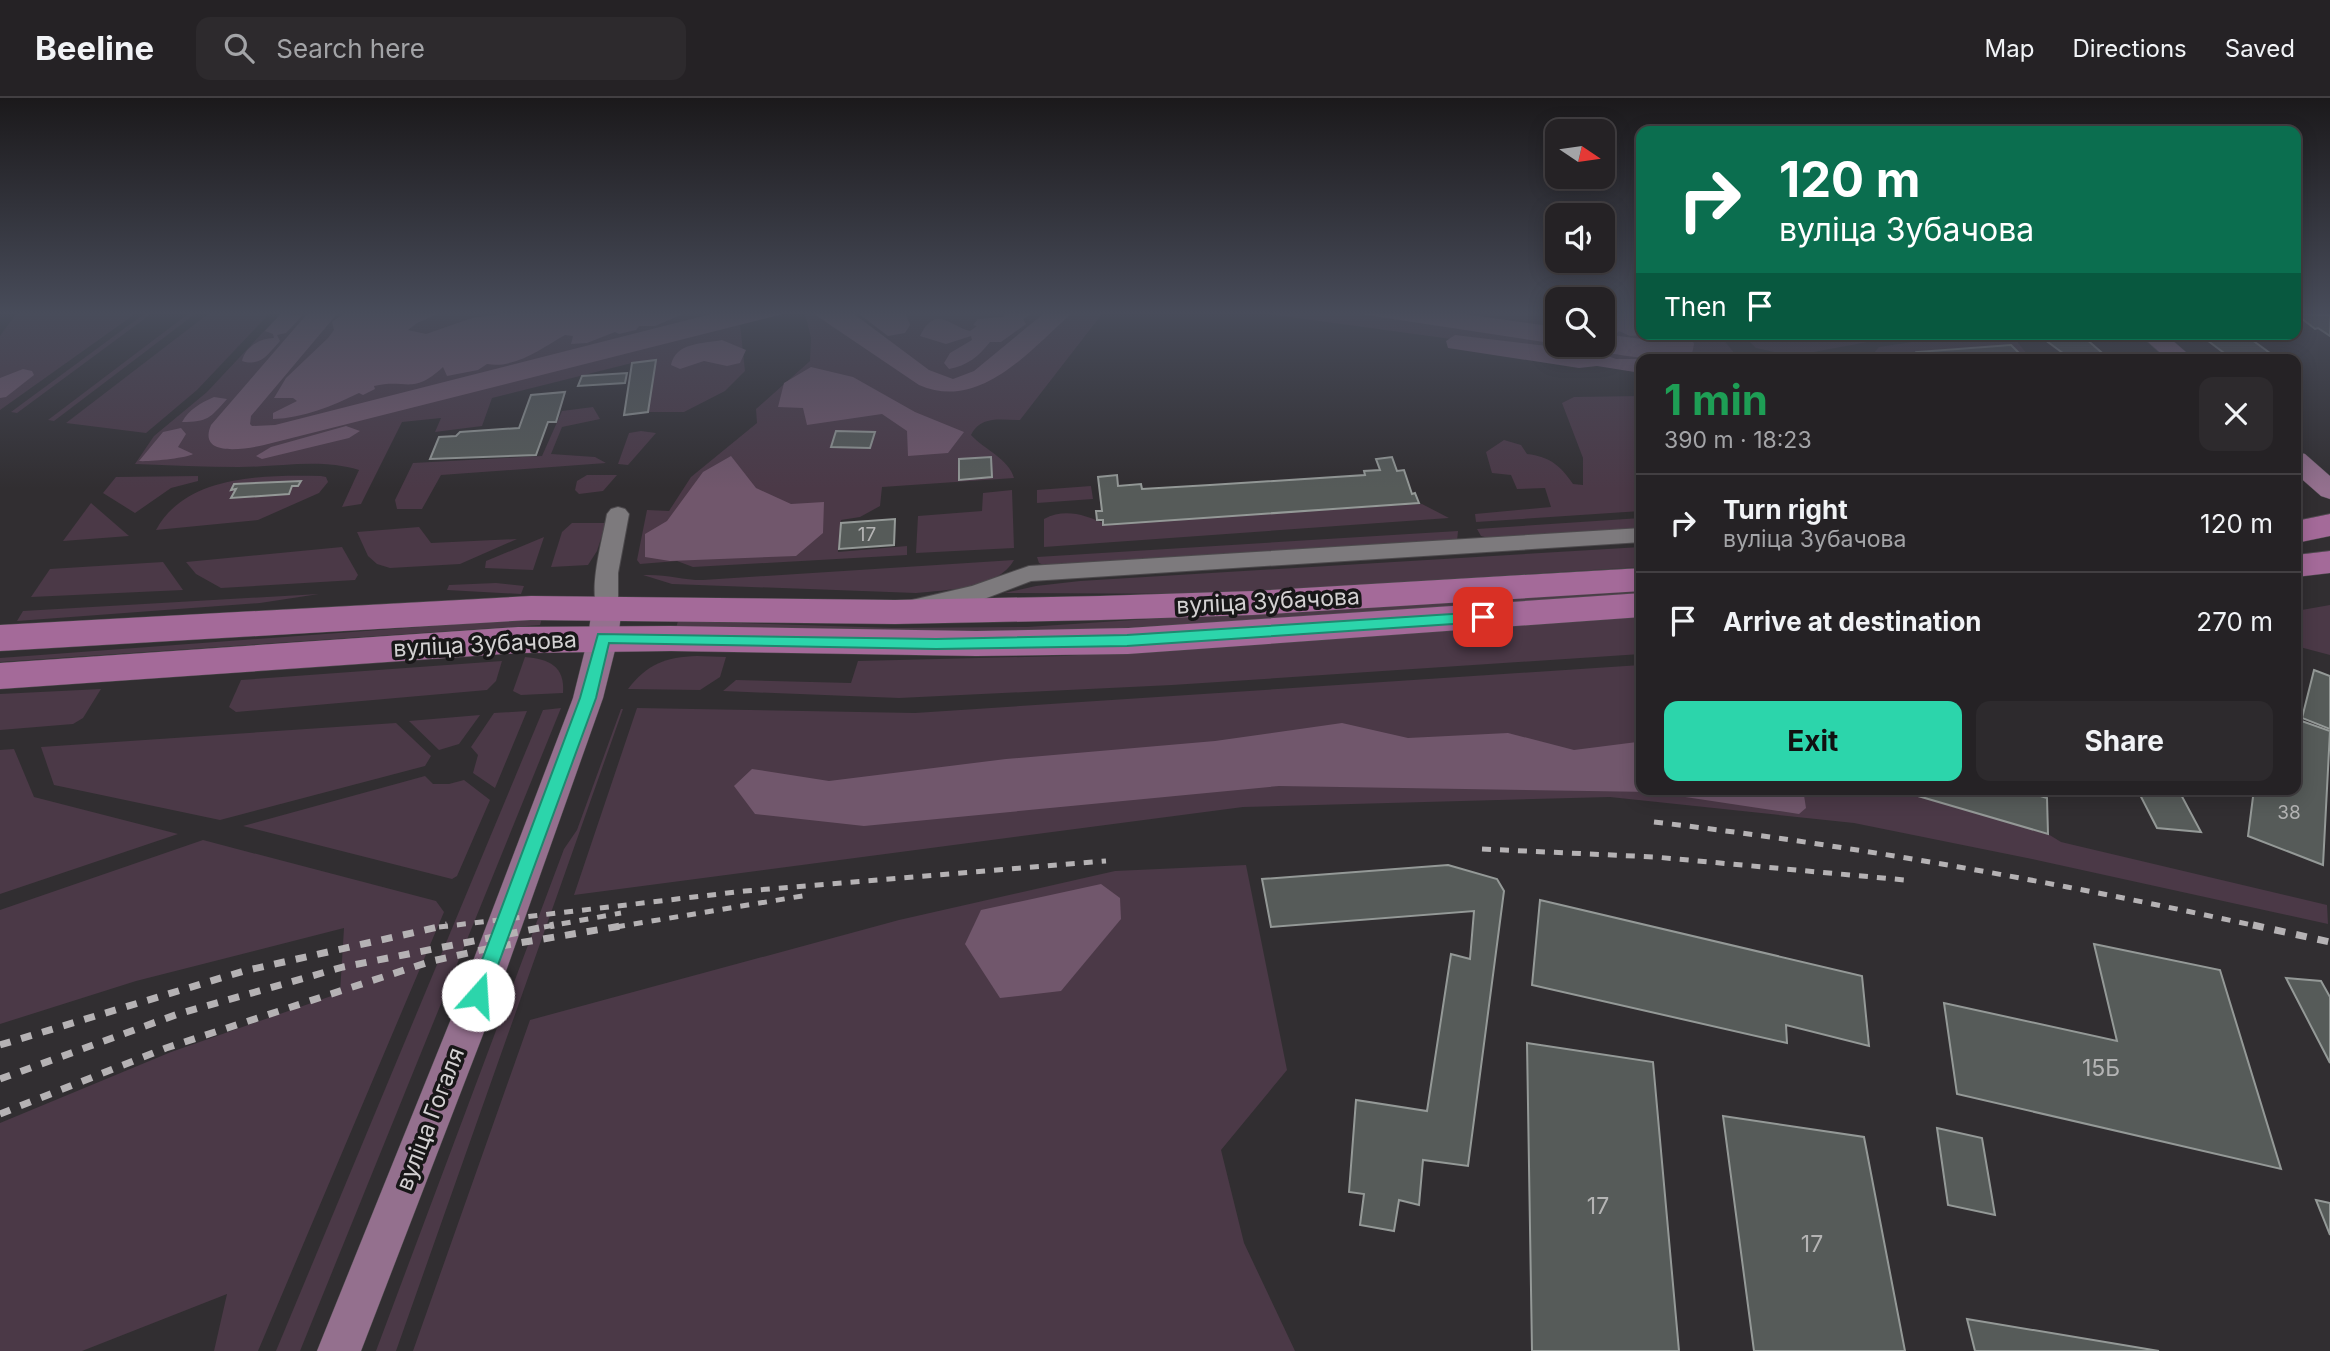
<!DOCTYPE html>
<meta charset="utf-8">
<style>
:root{--surface:#252225;--page:#2d2a2d;--text:#f1f3f6;--muted:#a3a4a7;--line:#423f42;--accent:#2cd5ab}
body{margin:0;font-family:Inter,sans-serif;background:var(--page);color:var(--text);height:100vh;display:flex;flex-direction:column;font-size:26px;white-space:nowrap}
*{box-sizing:border-box;margin:0}
p{font-size:23px;color:var(--muted)}
.icon{flex:none;width:38px;height:38px;fill:none;stroke:currentColor;stroke-width:2;stroke-linecap:round;stroke-linejoin:round}
.map{position:relative;flex:1;overflow:hidden}
.sheet{position:absolute;left:1636px;top:256px;width:665px;height:441px;display:flex;flex-direction:column;background:var(--surface);border-radius:14px;box-shadow:0 4px 18px #0003,0 0 0 2px var(--line)}
.sheet>*{flex:none}
.guide{position:absolute;left:1636px;top:28px;width:665px;height:214px;border-radius:14px;box-shadow:0 4px 18px #0003,0 0 0 2px var(--line);background:#0b6e4f;color:#fff;overflow:hidden}
.needle{width:46px;rotate:103deg}
.buttons{position:absolute;left:1545px;top:21px;display:grid;gap:14px}
.buttons a{display:grid;place-items:center;width:70px;height:70px;border-radius:14px;background:var(--surface);box-shadow:0 4px 18px #0003,0 0 0 2px var(--line);font-size:35px}
.pin{position:absolute;display:grid;place-items:center;width:60px;height:60px;color:#fff;margin:-30px;border-radius:14px;box-shadow:0 4px 10px #0006}
.me{position:absolute;width:77px;margin:-38px;rotate:19deg;stroke-linejoin:round;filter:drop-shadow(0 0 5px #0008)}
.turn{display:flex;align-items:center;gap:24px;height:147px;padding:0 28px;font-size:32px}
.turn .icon{width:91px;height:91px;stroke-width:2.5}
.turn b{display:block;font-size:49px;line-height:60px}
.then{display:flex;align-items:center;height:66px;padding:0 28px;background:#0003;gap:14px;font-size:26px}
.round{display:grid;place-items:center;flex:none;width:74px;height:74px;border-radius:14px;background:var(--page)}
.headline{display:flex;align-items:center;justify-content:space-between;height:119px;padding:0 28px}
h1{font-size:42px;font-weight:700;line-height:52px;color:#1e9e55}
.primary-button{display:flex;gap:14px;margin-top:auto;padding:14px 28px}
.primary-button a{flex:1;height:80px;border-radius:14px;background:var(--accent);color:#111;font-size:28px;font-weight:700;line-height:80px;text-align:center}
.primary-button a+a{background:var(--page);color:var(--text)}
ul{padding:0;list-style:none}
li{display:flex;align-items:center;gap:21px;height:98px;padding:0 28px;border-top:2px solid var(--line)}
li div{flex:1}
li b{display:block;font-size:26px}
li em{font-style:normal}
header{display:flex;align-items:center;gap:42px;box-sizing:border-box;height:98px;padding:0 35px;background:var(--surface);border-bottom:2px solid var(--line)}
header strong{font-size:33px}
nav{display:flex;gap:38px;margin-inline-start:auto;font-size:24px}
.search{width:490px;height:63px;background:var(--page);display:flex;align-items:center;gap:18px;box-sizing:border-box;padding:0 24px;border-radius:14px;color:var(--muted);font-size:26px}
.map>svg:first-child{display:block}
.green{fill:#4b3947}
.forest{fill:#71576c}
.water{fill:#755a6f}
.building{fill:#565b59;stroke:#949997;stroke-width:2}
.lines{fill:none;stroke-linecap:round;stroke-linejoin:round}
.minor-casing{stroke:#4d4a4d;stroke-width:2}
.major-casing{stroke:#4d4a4d;stroke-width:1}
.highway-casing{stroke:#4d4a4d;stroke-width:1}
.minor{fill:#7d7a7d;fill-rule:evenodd}
.major{fill:#94708e;fill-rule:evenodd}
.highway{fill:#a46a99;fill-rule:evenodd}
.rail-far1{stroke:#b5b2b4;stroke-width:5;stroke-dasharray:9 9;stroke-linecap:butt}
.rail{stroke:#b5b2b4;stroke-width:7;stroke-dasharray:11 11;stroke-linecap:butt}
.route{fill:#2cd5ab;stroke:#1d8a6f;stroke-width:2}
.labels{text-anchor:middle;dominant-baseline:central;stroke-width:7;stroke-linejoin:round;paint-order:stroke}
.number-label{font-size:19px;fill:#b4b4b4}
.street-label{font-size:23px;fill:#d3d1d2;stroke:#181718}
.near-number-label{font-size:23px;fill:#b4b4b4}
</style>
<header>
<strong>Beeline</strong>
<div class="search"><svg class="icon" aria-label="search" viewBox="0 0 24 24"><circle cx="10" cy="10" r="6"/><path d="M15 15l6 6"/></svg>Search here</div>
<nav><a>Map</a><a>Directions</a><a>Saved</a></nav>
</header>
<div class="map">
<svg width="2330" height="1253" viewBox="0 0 2330 1253">
<rect width="100%" height="100%" fill="#312e31"/>
<g class="green">
<polygon points="16,216 135,216 0,312 0,238"/>
<polygon points="144,216 151,216 17,315 11,314"/>
<polygon points="188,216 195,216 54,323 48,322"/>
<polygon points="208,216 269,216 197,292 146,335 66,325"/>
<path d="M 280,216 L 739,216 L 745,273 L 725,293 L 684,314 L 648,314 L 655,262 L 632,265 L 492,300 L 482,328 L 435,334 L 441,320 L 402,324 L 361,406 L 342,409 L 359,372 C 320,360 280,369 239,369 C 205,369 170,367 135,366 L 154,338 L 207,294 Z"/>
<path d="M 805,216 L 1102,216 L 1020,322 C 1001,322 981,317 971,337 C 985,352 1009,361 1014,380 L 882,389 L 880,408 L 860,419 L 841,422 L 838,454 L 907,448 L 907,457 L 693,469 L 677,463 L 640,466 L 637,462 L 647,412 L 669,413 L 691,379 L 757,325 L 756,311 L 810,263 L 811,240 Z"/>
<polygon points="1268,216 1557,216 1558,247 1603,247 1603,216 1641,216 1642,236 1719,236 1739,261 1642,261 1641,267"/>
<polygon points="1742,236 1911,236 1792,258 1756,250"/>
<polygon points="1965,236 2011,236 2031,261 1876,261 1873,256 1879,249"/>
<path d="M 1641,298 L 1641,413 L 1476,424 L 1475,416 L 1551,409 L 1545,390 L 1517,391 L 1511,377 L 1492,375 L 1486,354 L 1504,342 L 1521,347 L 1527,356 C 1550,359 1560,367 1573,386 L 1583,387 L 1583,360 L 1562,305 L 1574,299 Z"/>
<polygon points="593,309 600,321 562,329 551,356 595,359 606,365 441,377 422,411 397,411 395,402 413,365 542,358 562,313"/>
<polygon points="641,333 656,335 628,367 618,366 629,335"/>
<polygon points="587,377 617,377 603,393 579,396 575,392 577,383"/>
<polygon points="198,378 198,383 171,390 135,415 103,395 116,379"/>
<path d="M 321,378 L 326,379 L 328,384 L 319,395 L 258,422 L 156,432 C 186,376 266,377 321,378 Z"/>
<polygon points="1091,388 1093,401 1037,405 1037,392"/>
<polygon points="1012,392 1014,450 916,455 918,418 982,413 983,395"/>
<polygon points="91,405 129,438 63,443"/>
<path d="M 1422,406 L 1449,420 L 1044,449 L 1044,421 C 1065,410 1085,417 1105,426 Z"/>
<polygon points="1641,420 1641,431 1492,441 1481,438 1477,431"/>
<polygon points="572,425 606,425 597,453 588,467 551,469 562,434"/>
<polygon points="419,429 431,445 517,441 460,466 390,470 377,466 368,458 357,434"/>
<polygon points="1458,433 1457,443 1050,470 1039,465 1037,459"/>
<polygon points="544,439 533,472 485,470 486,463"/>
<polygon points="342,449 358,477 355,482 221,490 196,476 186,464"/>
<polygon points="1641,449 1641,469 1210,496 1004,495 1036,488 1080,483"/>
<path d="M 1014,462 C 999,491 945,492 916,495 L 672,486 L 643,477 C 667,476 681,482 703,482 Z"/>
<polygon points="163,464 183,492 31,499 50,471"/>
<polygon points="496,485 524,488 521,496 447,492 449,487"/>
<polygon points="1642,489 1641,498 1025,536 676,530 678,523 893,530 1027,529"/>
<polygon points="319,496 260,505 17,523 23,513"/>
<polygon points="2330,507 2330,557 2296,548 2296,513"/>
<polygon points="1641,519 1641,556 1172,587 899,600 723,593 736,582 851,585 858,563 1063,558"/>
<polygon points="542,520 540,527 0,564 0,560"/>
<path d="M 697,558 L 726,559 L 720,579 L 700,592 L 628,591 C 647,566 666,559 697,558 Z"/>
<path d="M 525,559 C 549,561 565,568 563,595 L 521,597 L 513,593 Z"/>
<polygon points="502,563 496,583 487,592 236,614 229,609 241,582"/>
<polygon points="1641,567 1642,691 1894,691 2048,736 2061,744 2327,807 2328,826 2032,761 1854,725 1610,699 1243,709 574,797 637,610 915,615"/>
<polygon points="101,591 83,620 73,626 0,632 0,596"/>
<polygon points="561,610 300,1253 276,1253 543,612"/>
<polygon points="621,611 623,611 396,1253 376,1253 564,751 577,732"/>
<polygon points="527,613 495,690 473,675 478,657 471,649 494,615"/>
<polygon points="480,617 459,646 439,652 409,623"/>
<polygon points="396,625 431,658 425,668 220,722 54,687 41,649"/>
<polygon points="14,651 34,699 178,736 0,796 0,652"/>
<polygon points="425,678 433,686 449,686 464,682 490,702 457,778 452,781 243,728"/>
<polygon points="203,742 436,803 444,814 258,1253 214,1253 227,1196 82,1253 0,1253 0,1025 171,954 340,895 344,830 136,883 0,926 0,812"/>
<polygon points="1246,767 1287,972 1221,1052 1244,1145 1295,1253 413,1253 530,922 899,822 1115,773"/>
</g>
<g class="forest">
<path d="M 281,216 L 303,217 L 286,235 L 277,237 L 280,243 C 268,256 261,269 242,263 C 245,249 260,240 274,240 L 273,236 L 265,233 Z"/>
<path d="M 343,216 L 438,216 L 417,225 L 408,232 L 426,236 L 472,220 L 502,216 L 683,216 L 655,228 L 639,228 L 636,232 L 619,236 L 615,234 L 587,245 L 571,246 L 573,238 L 565,237 C 542,250 515,271 487,266 L 478,272 L 447,278 L 443,269 C 412,298 407,280 374,288 L 375,291 L 363,297 L 359,295 C 332,308 304,320 273,321 L 273,315 L 297,303 L 293,300 L 274,300 L 286,280 L 328,240 L 334,232 L 332,224 Z"/>
<polygon points="859,216 906,216 910,227 905,235 888,238"/>
<path d="M 1006,216 L 1031,216 L 1023,221 L 1026,226 L 1001,244 L 990,244 C 979,258 967,268 949,271 L 944,265 L 950,255 L 972,242 L 971,238 L 946,246 L 920,238 C 936,205 952,230 970,233 L 977,228 L 973,227 L 978,221 L 1003,219 Z"/>
<polygon points="1603,216 1641,216 1642,236 1652,236 1630,238 1619,233 1617,235 1608,231 1603,234"/>
<polygon points="1455,237 1597,254 1616,261 1641,261 1641,275 1597,268 1579,270 1448,250 1446,243"/>
<path d="M 722,242 L 746,252 L 740,265 L 727,268 L 704,263 L 680,271 L 671,267 C 676,244 702,246 722,242 Z"/>
<polygon points="811,269 853,279 915,314 964,334 948,355 908,358 907,333 882,316 807,327 803,310 778,309 784,285"/>
<polygon points="23,271 32,273 34,277 6,299 0,300 0,280"/>
<path d="M 214,299 L 227,301 C 210,320 208,324 182,324 C 189,311 201,305 214,299 Z"/>
<polygon points="346,328 360,333 349,340 262,361 256,358 271,349"/>
<path d="M 181,330 L 186,336 L 178,349 L 193,356 C 187,360 148,364 139,363 L 163,334 Z"/>
<polygon points="731,358 756,390 791,406 824,404 823,435 796,458 670,463 645,459 645,436 667,423 703,374"/>
<polygon points="1342,625 1408,640 1508,635 1574,652 1637,644 1641,645 1642,691 1803,691 1806,710 1799,716 1652,694 1279,688 864,728 755,716 734,688 752,671 829,683 1006,661 1215,643"/>
<polygon points="1101,786 1120,800 1121,821 1061,893 1000,900 965,846 981,812"/>
</g>
<g class="water">
<path d="M 307,216 L 337,216 L 251,318 L 250,326 L 252,328 L 275,327 L 711,216 L 783,216 L 264,347 C 246,351 197,360 211,327 Z"/>
<path d="M 814,216 L 854,216 L 929,272 L 953,281 L 974,273 L 1043,216 L 1071,216 C 1030,252 980,314 919,287 Z"/>
<polygon points="1360,216 1464,216 1557,229 1557,246"/>
<path d="M 1603,236 L 1642,241 L 1658,236 L 1690,236 L 1694,246 L 1692,256 C 1672,270 1589,251 1563,247 L 1603,247 Z"/>
</g>
<g class="building">
<polygon points="2296,216 2330,217 2330,238 2318,230 2315,231"/>
<polygon points="2037,236 2087,236 2091,240 2085,240 2108,260 2115,261 2071,261"/>
<polygon points="2199,236 2244,236 2278,261 2232,261"/>
<polygon points="2011,247 2025,261 1924,261 1917,254"/>
<polygon points="656,262 648,314 624,317 632,265"/>
<polygon points="627,275 625,285 578,288 582,278"/>
<polygon points="565,294 556,324 548,324 536,357 430,361 439,339 456,338 460,334 519,330 531,297"/>
<polygon points="836,333 875,334 870,350 831,349"/>
<polygon points="991,359 992,379 959,382 959,361"/>
<polygon points="1392,359 1397,373 1404,372 1412,396 1415,395 1419,405 1103,427 1103,422 1097,422 1096,413 1102,413 1098,379 1117,377 1118,388 1141,386 1142,391 1210,387 1365,377 1364,373 1380,372 1376,361"/>
<polygon points="301,383 298,388 292,388 289,396 231,400 236,391 231,392 234,386"/>
<polygon points="895,421 894,447 839,451 841,425"/>
<polygon points="2314,572 2330,578 2330,631 2302,620"/>
<polygon points="2296,621 2330,633 2323,767 2248,738 2254,691 2296,691"/>
<polygon points="1894,691 2017,691 2047,700 2048,736"/>
<polygon points="2137,691 2178,691 2201,734 2157,730"/>
<polygon points="1448,767 1497,781 1504,793 1468,1068 1423,1062 1419,1107 1399,1102 1394,1133 1360,1127 1364,1096 1349,1094 1356,1002 1427,1013 1451,856 1470,861 1474,813 1271,829 1262,781"/>
<polygon points="1540,802 1862,878 1869,948 1786,927 1787,945 1532,887"/>
<polygon points="2094,846 2220,872 2281,1071 1957,996 1944,905 2117,943"/>
<polygon points="2286,880 2321,883 2330,899 2330,965"/>
<polygon points="1527,945 1653,964 1679,1253 1532,1253"/>
<polygon points="1723,1018 1864,1039 1905,1253 1754,1253"/>
<polygon points="1937,1030 1982,1040 1995,1117 1948,1107"/>
<polygon points="2316,1102 2330,1105 2330,1137"/>
<polygon points="1967,1221 2159,1253 1975,1253"/>
</g>
<g class="lines">
<g class="minor-casing">
<g id="minor">
<path d="M 618,409 L 625,411 L 629,416 L 618,475 L 618,509 L 615,515 L 607,517 L 599,515 C 587,494 603,440 607,416 L 611,411 Z"/>
<polygon points="1642,430 1642,444 1031,483 984,501 920,516 912,514 909,508 912,502 972,488 1029,468"/>
</g>
</g>
<g class="major-casing">
<g id="major">
<polygon points="2139,236 2165,236 2194,261 2167,261"/>
<polygon points="2296,354 2305,356 2330,378 2330,401 2321,398 2296,376"/>
<polygon points="607,499 617,502 622,509 618,540 603,600 489,921 361,1253 317,1253 451,921 573,600 588,540 592,509 597,502"/>
</g>
</g>
<g class="highway-casing">
<g id="highway">
<polygon points="2330,416 2330,438 2296,445 2296,423"/>
<polygon points="2330,453 2330,475 2296,479 2296,457"/>
<polygon points="1642,470 1642,493 1253,517 1100,522 895,526 531,522 0,553 0,527 531,498 895,502 1100,498 1253,493"/>
<polygon points="1642,495 1642,519 1128,556 976,558 671,553 518,555 0,591 0,565 518,529 671,528 976,533 1128,530"/>
</g>
</g>
<use href="#minor" class="minor"/>
<use href="#major" class="major"/>
<use href="#highway" class="highway"/>
<g class="rail-far1">
<path d="M 1654,724 C 1859,748 2060,785 2261,829"/>
<polyline points="1482,751 1655,759 1905,782"/>
<polyline points="439,829 745,793 1106,763"/>
<polyline points="544,829 621,815"/>
<polyline points="616,829 808,797"/>
</g>
<g class="rail">
<polyline points="2253,827 2330,844"/>
<polyline points="0,947 244,873 447,827"/>
<polyline points="0,981 178,916 343,869 554,827"/>
<polyline points="0,1016 166,950 432,863 495,849 627,827"/>
</g>
</g>
<linearGradient id="sky" x2="0" y2="1"><stop stop-color="#1b191b"/><stop offset="0.55" stop-color="#484c5a"/><stop offset="1" stop-color="#484c5a" stop-opacity="0"/></linearGradient>
<rect width="2330" height="391" fill="url(#sky)"/>
<polygon class="route" points="1483,514 1490,519 1483,524 1127,548 936,551 609,545 596,600 487,897 485,903 478,905 471,903 469,897 580,600 598,536 936,541 1127,537"/>
<g class="labels">
<g class="number-label">
<text x="867" y="436">17</text>
<text x="2289" y="714">38</text>
</g>
<g class="street-label">
<text transform="translate(1268 503) rotate(-3)">вуліца Зубачова</text>
<text transform="translate(485 546) rotate(-3)">вуліца Зубачова</text>
<text transform="translate(430 1021) rotate(-69)">вуліца Гогаля</text>
</g>
<g class="near-number-label">
<text x="2101" y="970">15Б</text>
<text x="1598" y="1108">17</text>
<text x="1812" y="1146">17</text>
</g>
</g>
</svg>
<div class="buttons">
<a><svg class="needle" viewBox="-14 -14 28 28"><path d="M0-13l5 13h-10z" fill="#e53935"/><path d="M0 13l5-13h-10z" fill="#a3a4a7"/></svg></a>
<a><svg class="icon" aria-label="sound" viewBox="0 0 24 24"><path d="M4 9h4l5-4v14l-5-4H4zM17 9q2 3 0 6"/></svg></a>
<a><svg class="icon" aria-label="search" viewBox="0 0 24 24"><circle cx="10" cy="10" r="6"/><path d="M15 15l6 6"/></svg></a>
</div>
<div class="pin" style="left:1483px;top:519px;background:#d93025"><svg class="icon" aria-label="arrive" viewBox="0 0 24 24"><path d="M6 21V4h12l-3 4 3 4H6"/></svg></div>
<svg class="me" style="left:478px;top:897px" viewBox="-20 -20 40 40"><circle r="19" fill="#fff"/><path d="M0-13L10 11 0 6-10 11z" fill="#2cd5ab"/></svg>
<div class="guide">
<div class="turn"><svg class="icon" aria-label="right" viewBox="0 0 24 24"><path d="M7 20v-9h11M14 6l5 5-5 5"/></svg><div><b>120 m</b>вуліца Зубачова</div></div>
<div class="then">Then<svg class="icon" aria-label="arrive" viewBox="0 0 24 24"><path d="M6 21V4h12l-3 4 3 4H6"/></svg></div>
</div>
<section class="sheet">
<div class="headline"><div><h1>1 min</h1><p>390 m · 18:23</p></div><a class="round"><svg class="icon" aria-label="close" viewBox="0 0 24 24"><path d="M6 6l12 12M18 6L6 18"/></svg></a></div>
<ul>
<li><svg class="icon" aria-label="right" viewBox="0 0 24 24"><path d="M7 20v-9h11M14 6l5 5-5 5"/></svg><div><b>Turn right</b><p>вуліца Зубачова</p></div><em>120 m</em></li>
<li><svg class="icon" aria-label="arrive" viewBox="0 0 24 24"><path d="M6 21V4h12l-3 4 3 4H6"/></svg><div><b>Arrive at destination</b></div><em>270 m</em></li>
</ul>
<div class="primary-button"><a>Exit</a><a>Share</a></div>
</section>
</div>
